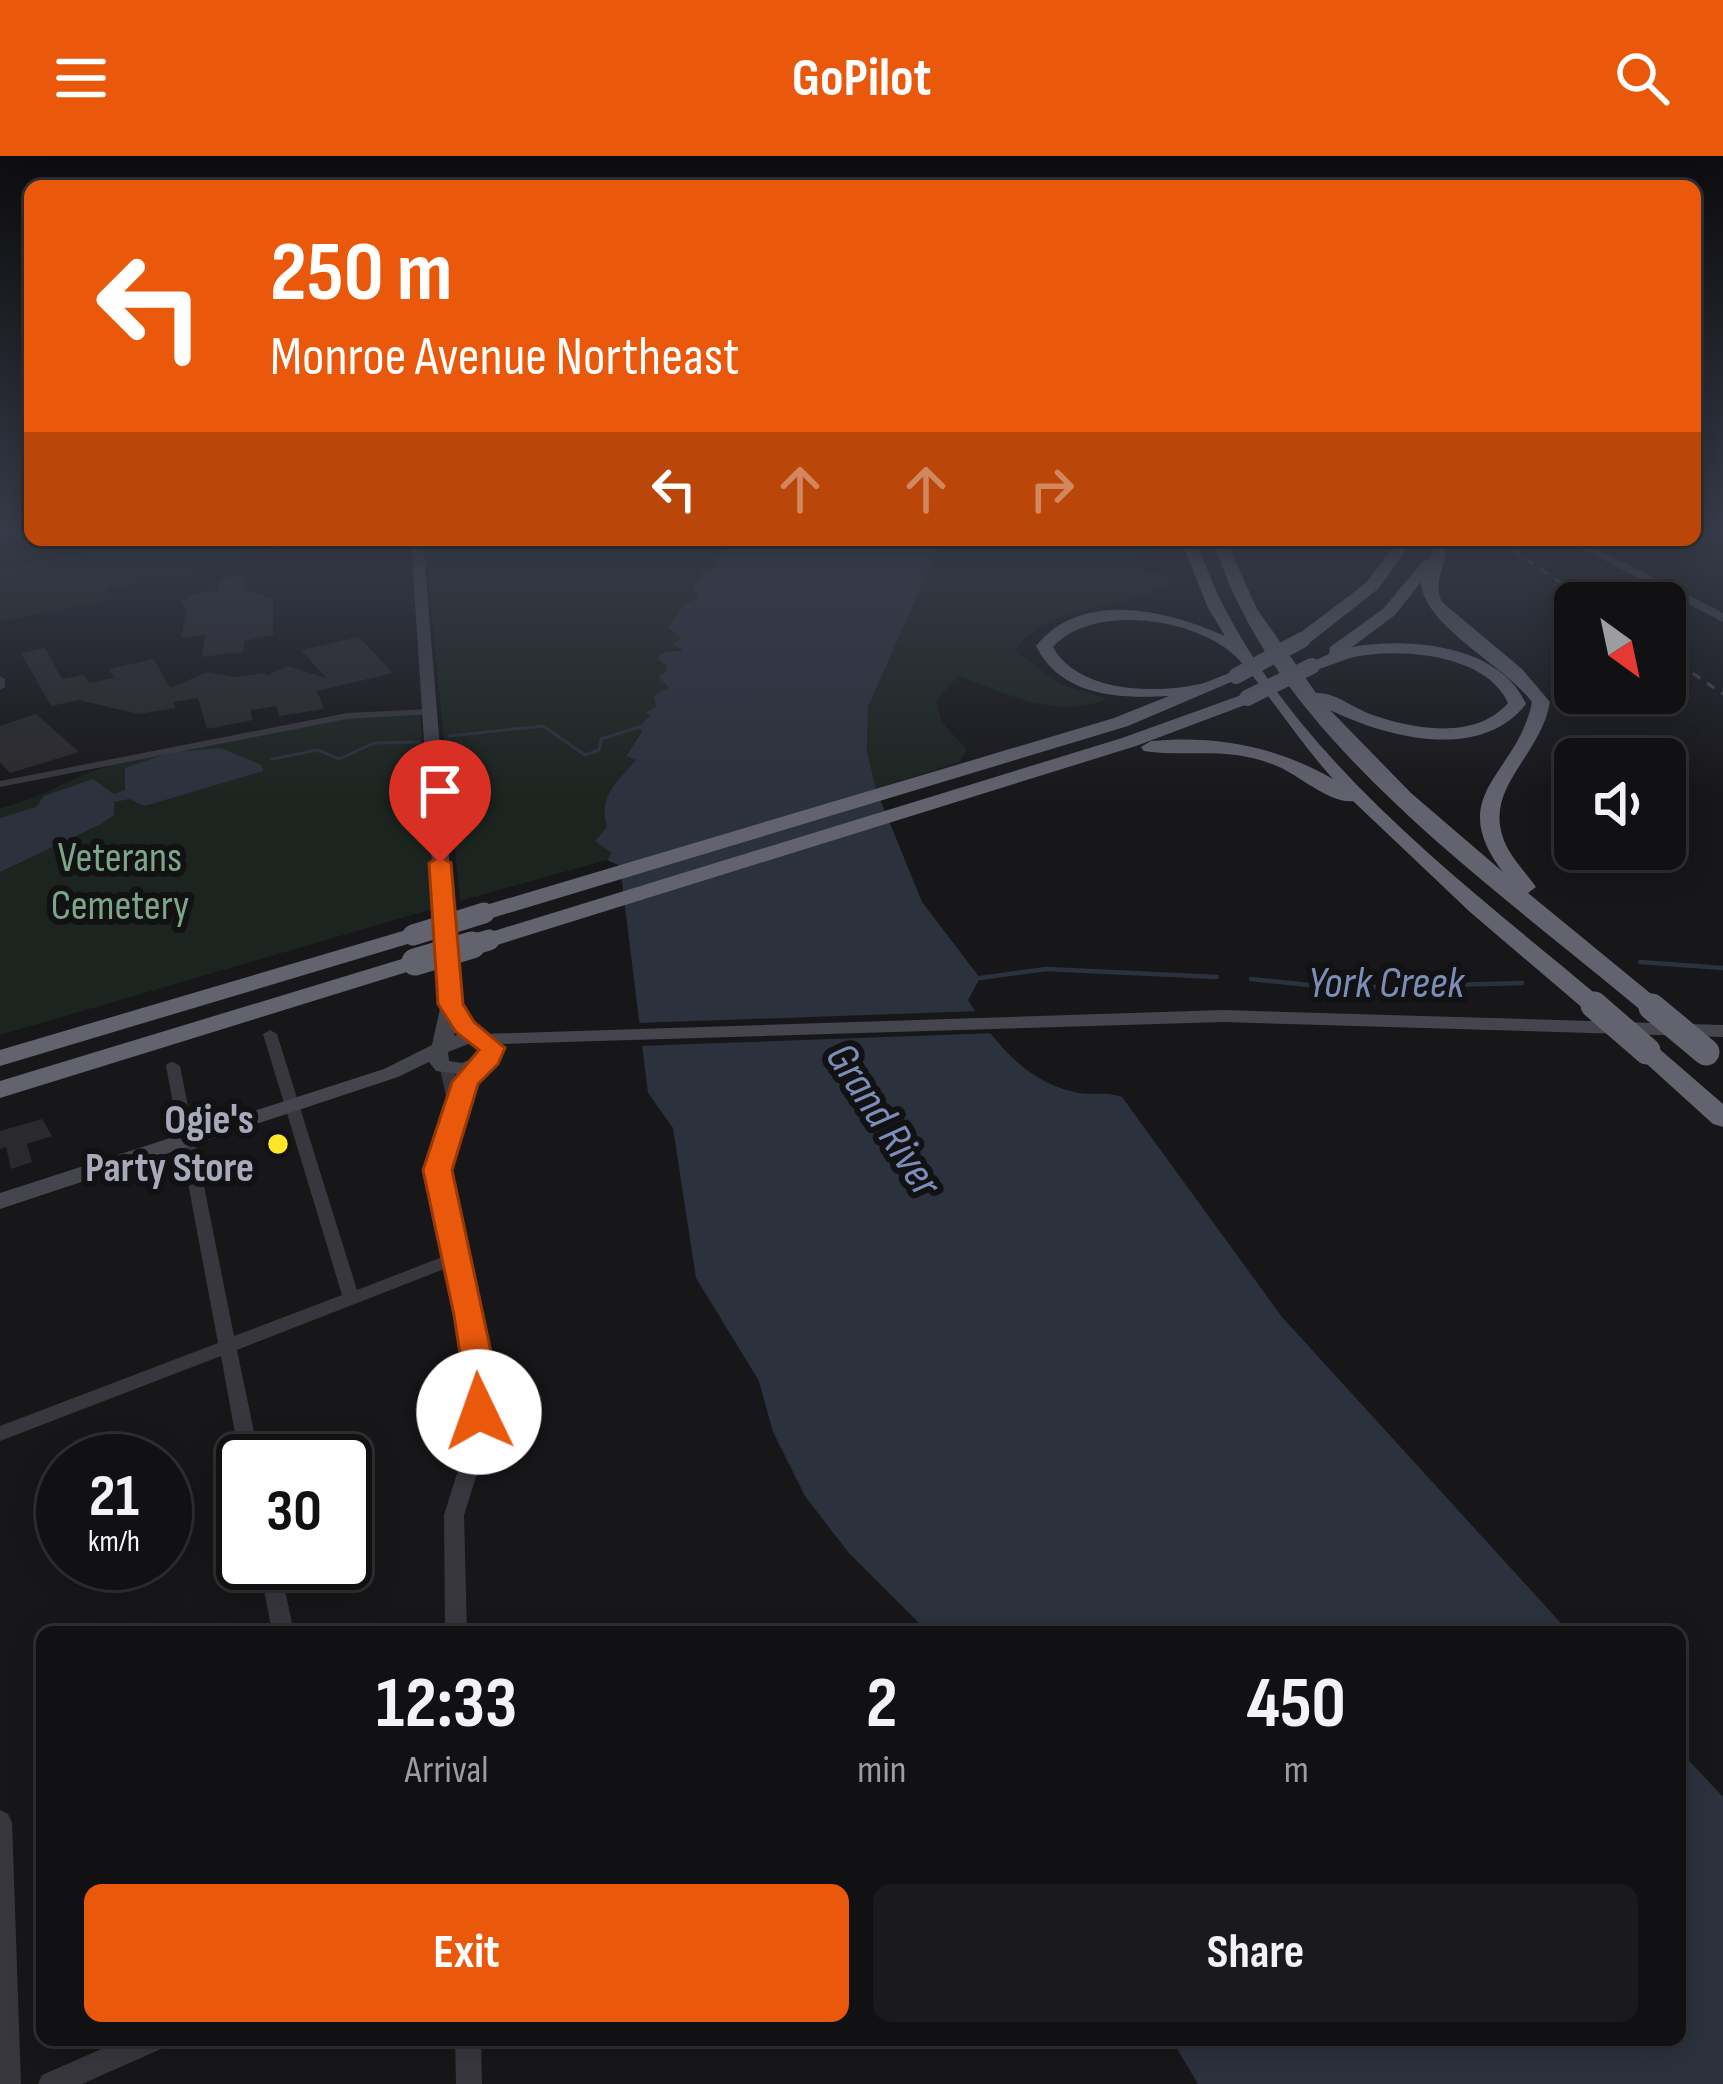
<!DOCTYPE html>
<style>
:root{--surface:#111013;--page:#1a191c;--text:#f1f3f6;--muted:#9c9da0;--line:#303033;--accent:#ea580c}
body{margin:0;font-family:"Sofia Sans Condensed",sans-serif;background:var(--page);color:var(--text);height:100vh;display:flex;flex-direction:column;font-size:45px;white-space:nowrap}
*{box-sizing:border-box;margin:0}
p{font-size:39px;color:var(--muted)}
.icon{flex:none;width:66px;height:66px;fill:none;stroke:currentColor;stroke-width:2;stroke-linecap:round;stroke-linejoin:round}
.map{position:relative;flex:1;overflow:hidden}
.panel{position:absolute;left:36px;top:1470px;width:1650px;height:420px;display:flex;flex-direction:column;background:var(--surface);border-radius:18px;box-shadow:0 6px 30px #0003,0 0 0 3px var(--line)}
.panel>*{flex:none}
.banner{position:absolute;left:24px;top:24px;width:1677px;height:366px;border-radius:18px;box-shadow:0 6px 30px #0003,0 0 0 3px var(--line);background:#ea580c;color:#fff;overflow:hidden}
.needle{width:78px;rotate:147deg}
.controls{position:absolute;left:1554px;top:426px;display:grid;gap:24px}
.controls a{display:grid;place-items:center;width:132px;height:132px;border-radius:18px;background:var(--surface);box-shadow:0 6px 30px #0003,0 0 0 3px var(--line);font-size:60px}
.speed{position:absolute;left:36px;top:1278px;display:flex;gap:24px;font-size:60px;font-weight:700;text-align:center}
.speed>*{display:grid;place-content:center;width:156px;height:156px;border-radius:50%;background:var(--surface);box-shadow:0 6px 30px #0003,0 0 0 3px var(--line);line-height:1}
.speed small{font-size:30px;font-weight:400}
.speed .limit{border:6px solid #111;border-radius:18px;background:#fff;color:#111}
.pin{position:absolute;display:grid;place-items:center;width:102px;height:102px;color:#fff;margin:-123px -51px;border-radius:50% 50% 50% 0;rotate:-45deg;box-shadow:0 0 12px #0007}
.pin .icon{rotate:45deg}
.me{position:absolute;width:132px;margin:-66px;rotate:357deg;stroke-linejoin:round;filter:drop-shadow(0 0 9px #0008)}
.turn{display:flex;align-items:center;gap:42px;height:252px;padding:0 48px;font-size:54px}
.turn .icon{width:156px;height:156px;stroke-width:2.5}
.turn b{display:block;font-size:84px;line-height:102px}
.lanes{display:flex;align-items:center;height:114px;padding:0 48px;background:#0003;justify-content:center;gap:60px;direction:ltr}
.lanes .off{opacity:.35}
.eta{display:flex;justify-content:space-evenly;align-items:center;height:204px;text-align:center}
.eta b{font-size:72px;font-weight:700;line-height:84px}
.cta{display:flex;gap:24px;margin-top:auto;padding:24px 48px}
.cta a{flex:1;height:138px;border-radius:18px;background:var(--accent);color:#fff;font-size:48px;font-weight:700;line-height:138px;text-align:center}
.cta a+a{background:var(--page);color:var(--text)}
header{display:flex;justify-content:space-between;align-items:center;height:156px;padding:0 48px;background:var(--accent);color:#fff;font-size:54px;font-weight:700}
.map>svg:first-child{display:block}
.green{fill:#1c241f}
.water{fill:#2b323e}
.pier{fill:#171619}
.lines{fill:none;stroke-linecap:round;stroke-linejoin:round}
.stream-far1{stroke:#2b323e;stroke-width:3}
.stream{stroke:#2b323e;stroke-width:4.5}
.building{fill:#2a292d}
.minor{fill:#38373e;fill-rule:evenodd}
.secondary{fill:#45454e;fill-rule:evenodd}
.motorway{fill:#63636f;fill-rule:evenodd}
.rail{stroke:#4a4a53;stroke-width:3;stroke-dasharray:9 8;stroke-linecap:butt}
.motorway-bridge-far2{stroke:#63636f;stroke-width:16}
.motorway-bridge-far1{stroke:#63636f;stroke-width:21}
.motorway-bridge{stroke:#63636f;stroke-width:27}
.route{fill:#ea580c;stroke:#983908;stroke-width:3}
.poi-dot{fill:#ffe728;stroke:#121114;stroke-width:4.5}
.labels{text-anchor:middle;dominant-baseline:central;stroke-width:12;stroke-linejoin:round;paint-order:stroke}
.park-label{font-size:42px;fill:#7da689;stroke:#121114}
.poi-label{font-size:42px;font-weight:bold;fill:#a8a9ba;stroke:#121114;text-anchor:end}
.water-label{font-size:45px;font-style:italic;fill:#7c8eb7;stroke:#121114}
</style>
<header><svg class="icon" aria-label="menu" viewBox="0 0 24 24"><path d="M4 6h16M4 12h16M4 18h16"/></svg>GoPilot<svg class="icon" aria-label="search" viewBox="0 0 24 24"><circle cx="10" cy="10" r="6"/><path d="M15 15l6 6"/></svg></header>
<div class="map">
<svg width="1723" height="1928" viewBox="0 0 1723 1928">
<rect width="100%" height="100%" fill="#171619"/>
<g class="green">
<polygon points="74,384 283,384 278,389 282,391 243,404 250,408 107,432 113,443 0,466 0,413 82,398"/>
<path d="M 424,384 L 739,384 L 712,405 L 718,408 L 699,442 L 668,472 L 683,482 L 683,493 L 662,497 L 658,504 L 666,508 L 669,531 L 626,599 L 637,604 C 598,647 602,641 613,697 L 607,704 L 460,745 Z"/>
<path d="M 942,384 L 1150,384 L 1160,395 L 1137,396 L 1142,414 L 1166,419 L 1171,427 C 1124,455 1046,447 1015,495 L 1060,528 L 1107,543 C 1053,564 1008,537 958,520 L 936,544 L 941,565 L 967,594 L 959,606 L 876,633 L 867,595 L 868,551 Z"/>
<path d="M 420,559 L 436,752 L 0,879 L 0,652 C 38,644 74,620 110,609 C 184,588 287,566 364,560 C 383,558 401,560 420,559 Z"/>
</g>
<g class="water">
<path d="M 739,384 L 942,384 L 868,551 L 867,595 L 876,633 L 922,746 L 980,822 L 968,844 C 993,885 1024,924 1074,936 C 1090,940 1106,935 1122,941 L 1282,1161 L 1569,1476 L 928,1476 L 848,1396 L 805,1340 L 773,1276 L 759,1225 L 696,1122 L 673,972 L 648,937 L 620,710 L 607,704 L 612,697 L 595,685 L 607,671 C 598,640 617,626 636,604 L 626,600 L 642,575 L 639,571 L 650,560 L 646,556 L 656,551 L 654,540 L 669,531 L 658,521 L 667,515 L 666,509 L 657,503 L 662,497 L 683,494 L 672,488 L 682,482 L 668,472 L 685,448 L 699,442 L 692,433 L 704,415 L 718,409 L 710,404 Z"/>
<polygon points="221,592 261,609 263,615 145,650 129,643 114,646 114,659 101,668 0,716 0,662 36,651 44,640 93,623 114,638 125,634 125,612 172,596"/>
<polygon points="1680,1595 1723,1641 1723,1928 1198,1928 1172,1884 1680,1884"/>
</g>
<polygon class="pier" points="982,855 996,877 638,890 637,867"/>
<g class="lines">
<g class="stream-far1">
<polyline points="449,580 543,570 585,599 599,594 601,583 642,570"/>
<polyline points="272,603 318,594 339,603 374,587 420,586"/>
</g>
<g class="stream">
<polyline points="1640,806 1723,812"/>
<polyline points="980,822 1046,813 1217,821"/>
<polyline points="1251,823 1339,832 1522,827"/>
</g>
</g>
<g class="building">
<polygon points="245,419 243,433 273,443 273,479 245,485 243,496 202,501 205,479 181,482 187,453 180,446 196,437 218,435 221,422"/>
<polygon points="359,481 393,517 317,535 324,553 279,560 276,550 250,554 253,564 207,573 198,542 174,546 175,552 138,558 79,544 51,550 21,497 45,492 62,523 84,519 89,527 114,522 109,513 154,503 170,532 207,516 236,521 265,517 266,520 288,510 326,522 301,494"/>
<polygon points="36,558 79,596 10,617 0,606 0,570"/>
<polygon points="42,963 52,980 27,988 32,1006 11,1013 6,991 0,993 0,975"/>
</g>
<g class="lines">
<g class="minor">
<polygon points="1584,384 1597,384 1579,390 1575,388"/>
<polygon points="0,520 5,523 5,531 0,534"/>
<polygon points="430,553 434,554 434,558 347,563 0,631 0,625 347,557"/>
<polygon points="270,874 277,878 357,1134 450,1098 429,1014 448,950 440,912 442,909 452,909 458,929 466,914 475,905 485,905 487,908 477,919 462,951 445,1014 467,1101 489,1224 481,1305 464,1359 467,1476 445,1476 444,1359 461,1305 471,1224 452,1110 237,1194 260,1305 243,1305 243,1310 240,1305 221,1200 0,1285 0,1270 218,1187 166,910 168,907 173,906 180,910 234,1180 342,1139 263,878"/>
<polygon points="259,1407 279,1407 294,1476 272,1476"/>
<polygon points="0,1654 8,1658 12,1666 21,1928 0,1928"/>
<polygon points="122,1884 165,1884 161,1893 82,1928 38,1928 42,1919"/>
<polygon points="455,1884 481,1884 482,1928 456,1928"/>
</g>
<g class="secondary">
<polygon points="0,376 22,376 0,382"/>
<path d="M 411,384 L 423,384 L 461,848 L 454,880 L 471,874 L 483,878 L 1223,854 L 1723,869 L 1723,881 L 1223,866 L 500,888 L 496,906 L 464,919 L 436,915 L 429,906 L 398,921 L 0,1053 L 0,1037 L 384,913 L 432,889 L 441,848 ZM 471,887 L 480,891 L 479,899 L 462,907 L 449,905 L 448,896 Z"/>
<polygon points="1565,384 1580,384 1723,457 1723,466"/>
</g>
<g class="motorway">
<path d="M 1181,384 L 1195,384 C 1205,406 1213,430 1224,451 C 1307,612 1467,730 1603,844 L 1606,849 L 1603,854 L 1585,854 L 1470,756 L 1353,645 C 1330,648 1299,619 1277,610 C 1226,589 1192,602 1144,595 L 1141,591 L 1151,585 C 1216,579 1275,590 1333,623 C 1299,585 1273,543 1240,505 C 1202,462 1093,446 1053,491 C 1078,537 1156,538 1200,528 C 1212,525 1224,518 1236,515 L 1245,520 L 1128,570 L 492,762 L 476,762 L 473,757 L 476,752 L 1114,562 L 1169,540 C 1118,543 1061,540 1036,490 C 1082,433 1166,454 1225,480 L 1208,452 Z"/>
<path d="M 1212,384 L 1226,384 L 1257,453 L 1316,537 C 1334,536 1352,551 1370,558 C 1412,573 1475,585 1508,547 C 1487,499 1405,492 1359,500 C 1343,503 1328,511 1312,515 L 1303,510 L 1329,498 L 1330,491 L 1383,453 L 1424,404 L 1430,403 L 1435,387 L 1445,387 C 1450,408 1431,423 1442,446 L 1522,513 L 1550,546 C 1540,604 1477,634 1508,693 C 1515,706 1527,718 1536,731 L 1528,737 L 1661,846 L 1664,851 L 1661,856 L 1643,856 C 1509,743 1319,611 1240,451 C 1229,430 1221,406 1212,384 ZM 1421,426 C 1423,470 1506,510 1532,546 C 1518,619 1443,637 1503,716 L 1411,637 L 1330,554 C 1388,582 1481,606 1526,548 C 1500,489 1409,481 1352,491 L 1395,459 Z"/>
<polygon points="1399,384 1414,384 1378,433 1308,488 1296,488 1296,480 1366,427"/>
<polygon points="1247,537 1256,542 1253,546 1136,590 497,789 481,789 477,784 481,779 1122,582"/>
<polygon points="413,772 425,779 421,784 0,910 0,894"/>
<polygon points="415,799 423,801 427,806 423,811 0,942 0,925"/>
<polygon points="1647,887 1656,890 1723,948 1723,971 1713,968 1638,900 1634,895 1638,890"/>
</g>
<g class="rail">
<polyline points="1498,384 1590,447"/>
<polyline points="1665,498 1723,538"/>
</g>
<g class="motorway-bridge-far2">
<polyline points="1236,520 1302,484"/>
<polyline points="1247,542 1312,510"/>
</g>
<g class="motorway-bridge-far1">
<polyline points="413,779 484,757"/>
<polyline points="462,792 489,784"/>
</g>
<g class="motorway-bridge">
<polyline points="415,806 472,789"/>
<polyline points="1594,849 1647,895"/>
<polyline points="1652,851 1706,896"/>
</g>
</g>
<linearGradient id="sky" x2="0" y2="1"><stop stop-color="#0d0c0e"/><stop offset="0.58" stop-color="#363c49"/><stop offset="1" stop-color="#363c49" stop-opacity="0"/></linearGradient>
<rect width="1723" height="646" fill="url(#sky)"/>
<polygon class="route" points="440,701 451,707 463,848 474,866 505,892 498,908 478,928 452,1014 497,1224 491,1266 479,1270 467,1266 462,1256 464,1224 454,1159 423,1014 452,926 479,894 456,876 438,848 429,707"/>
<circle class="poi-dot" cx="278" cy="988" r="12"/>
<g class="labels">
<g class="park-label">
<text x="120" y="702">Veterans<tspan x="120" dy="48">Cemetery</tspan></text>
</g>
<g class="poi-label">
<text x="254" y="964">Ogie's<tspan x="254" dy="48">Party Store</tspan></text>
</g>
<g class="water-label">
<text x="1386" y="827">York Creek</text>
<text transform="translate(883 964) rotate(57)">Grand River</text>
</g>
</g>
</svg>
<div class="controls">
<a><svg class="needle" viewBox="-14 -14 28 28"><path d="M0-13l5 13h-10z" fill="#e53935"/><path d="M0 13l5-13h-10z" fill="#9c9da0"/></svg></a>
<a><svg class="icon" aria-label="sound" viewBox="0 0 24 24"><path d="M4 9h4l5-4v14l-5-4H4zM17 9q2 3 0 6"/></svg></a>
</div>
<div class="speed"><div>21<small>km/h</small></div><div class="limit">30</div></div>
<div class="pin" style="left:440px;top:707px;background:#d93025"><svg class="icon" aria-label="arrive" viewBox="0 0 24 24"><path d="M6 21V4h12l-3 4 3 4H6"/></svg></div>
<svg class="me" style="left:479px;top:1256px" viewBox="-20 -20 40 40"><circle r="19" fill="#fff"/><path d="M0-13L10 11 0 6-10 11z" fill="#ea580c"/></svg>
<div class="banner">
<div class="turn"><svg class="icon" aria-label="left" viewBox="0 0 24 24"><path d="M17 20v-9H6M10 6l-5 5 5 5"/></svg><div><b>250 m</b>Monroe Avenue Northeast</div></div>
<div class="lanes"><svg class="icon" aria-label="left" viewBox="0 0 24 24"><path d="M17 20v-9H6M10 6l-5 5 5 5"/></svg><svg class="icon off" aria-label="ahead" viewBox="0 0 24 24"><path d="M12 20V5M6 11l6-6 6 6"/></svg><svg class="icon off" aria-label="ahead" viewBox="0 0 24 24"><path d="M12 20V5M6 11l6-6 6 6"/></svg><svg class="icon off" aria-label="right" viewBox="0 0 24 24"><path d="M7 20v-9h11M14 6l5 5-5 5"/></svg></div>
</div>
<section class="panel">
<div class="eta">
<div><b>12:33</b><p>Arrival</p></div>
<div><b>2</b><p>min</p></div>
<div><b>450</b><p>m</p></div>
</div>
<div class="cta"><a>Exit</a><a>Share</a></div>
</section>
</div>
